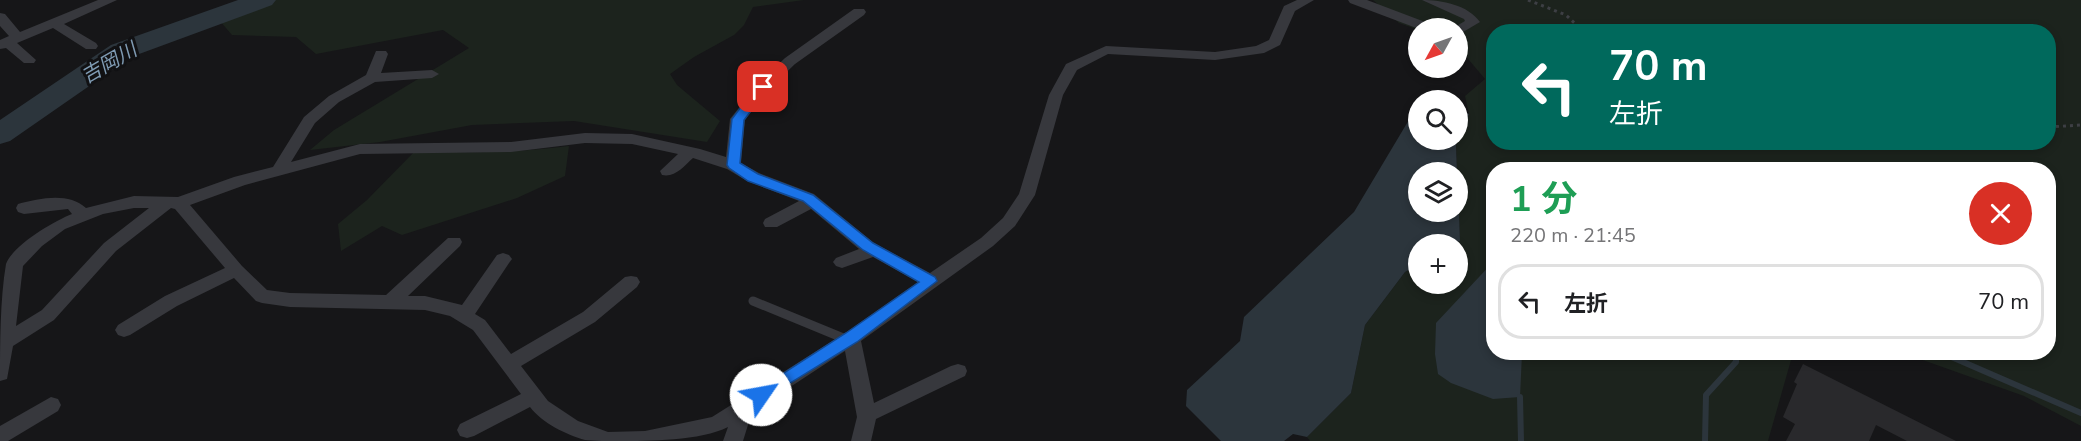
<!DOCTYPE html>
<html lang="ja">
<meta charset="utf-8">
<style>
:root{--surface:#fff;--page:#f6f6f6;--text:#202124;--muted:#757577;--line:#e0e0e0}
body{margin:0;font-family:"Nunito Sans","Noto Sans JP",sans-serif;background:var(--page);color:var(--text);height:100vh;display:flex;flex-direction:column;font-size:22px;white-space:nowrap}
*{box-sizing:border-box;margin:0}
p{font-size:20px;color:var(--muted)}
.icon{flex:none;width:33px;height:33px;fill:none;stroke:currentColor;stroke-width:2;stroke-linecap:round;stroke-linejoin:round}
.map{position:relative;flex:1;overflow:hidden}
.sheet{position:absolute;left:1486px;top:162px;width:570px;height:198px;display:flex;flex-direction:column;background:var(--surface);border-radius:24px;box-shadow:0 3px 9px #0003}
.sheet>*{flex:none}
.top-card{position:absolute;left:1486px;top:24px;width:570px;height:126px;border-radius:24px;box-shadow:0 3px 9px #0003;background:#00695c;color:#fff;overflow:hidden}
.needle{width:39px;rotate:230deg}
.fabs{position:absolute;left:1408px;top:18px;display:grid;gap:12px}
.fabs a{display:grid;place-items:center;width:60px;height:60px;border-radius:50%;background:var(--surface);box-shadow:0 3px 9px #0003;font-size:30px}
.pin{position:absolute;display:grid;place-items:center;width:51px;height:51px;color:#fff;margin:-26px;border-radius:12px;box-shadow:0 3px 9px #0006}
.me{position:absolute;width:66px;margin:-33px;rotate:57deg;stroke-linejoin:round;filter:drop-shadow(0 0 4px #0008)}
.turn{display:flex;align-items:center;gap:21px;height:126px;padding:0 24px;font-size:27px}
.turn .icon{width:78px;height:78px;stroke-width:2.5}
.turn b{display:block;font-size:42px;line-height:51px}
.round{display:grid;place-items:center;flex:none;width:63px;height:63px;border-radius:32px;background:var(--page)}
.overview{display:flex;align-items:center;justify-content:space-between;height:102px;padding:0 24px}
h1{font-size:36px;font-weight:700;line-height:45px;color:#1e9e55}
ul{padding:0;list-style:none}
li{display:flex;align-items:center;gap:18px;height:75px;margin:0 12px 9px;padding:0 12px;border:3px solid var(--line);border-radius:24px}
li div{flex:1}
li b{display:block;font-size:22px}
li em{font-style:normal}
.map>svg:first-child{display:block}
.green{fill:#1c231d;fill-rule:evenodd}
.water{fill:#2c353c}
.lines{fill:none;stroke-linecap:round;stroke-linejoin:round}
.stream{stroke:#2c353c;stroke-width:6}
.river{fill:#2c353c;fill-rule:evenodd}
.building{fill:#29292c}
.path{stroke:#3d3f44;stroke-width:3;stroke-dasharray:3 4;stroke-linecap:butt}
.lane{stroke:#37383d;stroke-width:9}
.street{fill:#37383d;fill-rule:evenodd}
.route{fill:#1a73e8;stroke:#114b97;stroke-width:1.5}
.labels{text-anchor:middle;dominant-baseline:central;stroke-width:6;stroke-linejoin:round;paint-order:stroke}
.water-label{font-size:20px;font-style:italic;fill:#7f9bb3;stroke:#111113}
</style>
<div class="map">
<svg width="2081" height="441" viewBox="0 0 2081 441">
<rect width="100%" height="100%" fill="#161618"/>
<g class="green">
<polygon points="245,0 804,0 753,7 744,25 734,35 694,57 670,74 677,85 720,121 707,142 574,121 472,125 380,142 310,150 334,130 469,48 443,30 316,54 296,37 232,35 220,21"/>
<path d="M 1373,0 L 2081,0 L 2081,426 L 2024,396 L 1903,353 L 2049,352 L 2049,170 L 1494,170 L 1494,352 L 1793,353 L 1768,441 L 1310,441 L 1307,437 L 1351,393 L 1365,325 L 1405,272 L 1419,264 L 1419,284 L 1458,284 L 1458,244 L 1453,244 L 1460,241 L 1456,145 L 1469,114 L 1465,96 L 1485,79 L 1458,47 L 1458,28 L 1419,28 L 1419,30 L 1399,23 ZM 1494,32 L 2049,32 L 2049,142 L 1494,142 Z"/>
<path d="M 569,146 L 565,176 L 517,198 L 402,235 L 382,226 L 341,251 L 338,224 L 367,200 L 415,151 C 467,153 517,153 569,146 Z"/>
</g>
<g class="water">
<polygon points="1419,103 1419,140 1458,140 1458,110 1469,114 1456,145 1457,172 1419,172 1419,212 1458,212 1458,186 1460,241 1453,244 1419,244 1419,264 1405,272 1365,325 1351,393 1307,437 1293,434 1284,441 1221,441 1186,406 1187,390 1240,341 1244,317 1354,212"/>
<polygon points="1494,261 1494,352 1522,353 1520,397 1493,399 1451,383 1438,374 1435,354 1436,323"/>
</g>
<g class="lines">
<g class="stream">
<polyline points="1940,352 2081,413"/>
<polyline points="1520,397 1521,441"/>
<polyline points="1705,441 1706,395 1736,362 1736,352"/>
</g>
<polygon class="river" points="238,0 276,0 272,5 131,57 10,141 0,144 0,120 111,45"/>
</g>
<polygon class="building" points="1803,364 1956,441 1907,441 1876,425 1869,441 1786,441 1795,424 1783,417 1797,384 1794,382"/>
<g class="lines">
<g class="path">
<polyline points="1528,0 1566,15 1584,32"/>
<polyline points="2049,127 2081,125"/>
</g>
<polyline class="lane" points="753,301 848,340"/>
<g class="street">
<polygon points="98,0 117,0 64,24 96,43 98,46 96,49 86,49 53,28 17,43 36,60 34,63 24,63 6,48 0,49 0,40 9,36 0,26 0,13 5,14 20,32"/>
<path d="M 1297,0 L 1314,0 L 1295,11 L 1280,45 L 1264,53 L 1215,60 L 1108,54 L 1077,70 L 1063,95 L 1035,195 L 1015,226 L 993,246 L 861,341 L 874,403 L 951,366 L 958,364 L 965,366 L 967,371 L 965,376 L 876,419 L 871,441 L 851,441 L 857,417 L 845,351 L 752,412 L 743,441 L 723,441 L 728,427 C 701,441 648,441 618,441 C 608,441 595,441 585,440 C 567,435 542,423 530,407 L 474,436 L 467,438 L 460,436 L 457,430 L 460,424 L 521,394 L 473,330 L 450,316 L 425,310 L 290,307 L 262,303 L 256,301 L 234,278 L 177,306 L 130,335 L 124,337 L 118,335 L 115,330 L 118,325 L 165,296 L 225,268 L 175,209 L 171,208 L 116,251 L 54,320 L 13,346 L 7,379 L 0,381 C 0,345 0,299 6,264 C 13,245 54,221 72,214 L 68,209 L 24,214 L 18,212 L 16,208 L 18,204 C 40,198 69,192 86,208 L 134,196 L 178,197 L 234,177 L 273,167 L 304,117 L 329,96 L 366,75 L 376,51 L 386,51 L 388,54 L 381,73 L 432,70 L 439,74 L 432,78 L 375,82 L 339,102 L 315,123 L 291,162 L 360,144 L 511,142 L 585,133 L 632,134 L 700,149 L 726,157 L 730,119 L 758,84 L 785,58 L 854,9 L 864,9 L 866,12 L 864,15 L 795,64 L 768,90 L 745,120 L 741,163 L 759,173 L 814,194 L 874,243 L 930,273 L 981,238 L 1003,218 L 1019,194 L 1049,95 L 1066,64 L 1106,46 L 1215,52 L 1256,46 L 1269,40 L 1284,6 ZM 585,143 L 632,144 L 678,154 L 660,171 L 662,175 C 675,178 684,166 693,158 L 727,169 L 747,181 L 799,201 L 765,219 L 763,223 L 765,227 L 777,227 L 811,209 L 859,249 L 836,258 L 833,262 L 836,266 L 842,268 L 873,257 L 918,282 L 845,333 L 712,417 L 645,431 L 608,432 L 578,421 L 548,401 L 521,366 L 595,322 L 637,287 L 640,282 L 637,277 L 631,276 L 625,277 L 583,312 L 511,354 L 485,320 L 475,314 L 509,263 L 512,259 L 509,255 L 503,253 L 497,255 L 462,305 L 425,296 L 408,296 L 460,246 L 462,242 L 460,238 L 448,238 L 386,295 L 290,293 L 267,290 L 242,266 L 190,205 L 245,185 L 360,154 L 511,152 ZM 134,208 L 149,208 L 104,243 L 42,310 L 16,326 L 23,266 L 42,246 L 65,229 L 103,214 Z"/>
<polygon points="1348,0 1367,0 1433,25 1435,28 1419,29 1350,3"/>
<path d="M 1422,0 C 1442,0 1468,5 1480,22 L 1458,35 L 1458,28 L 1453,28 L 1465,21 L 1464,19 Z"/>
<polygon points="51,397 58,399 61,405 58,411 8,441 0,441 0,426"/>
</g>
</g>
<polygon class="route" points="763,83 769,87 744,120 740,163 758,174 813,195 873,243 935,277 937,281 857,342 761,401 756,400 753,395 756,391 846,333 919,282 863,250 803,201 748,181 729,168 727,165 732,119 758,84"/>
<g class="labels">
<g class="water-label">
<text transform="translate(109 63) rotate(-30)">吉岡川</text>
</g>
</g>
</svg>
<div class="fabs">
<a><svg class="needle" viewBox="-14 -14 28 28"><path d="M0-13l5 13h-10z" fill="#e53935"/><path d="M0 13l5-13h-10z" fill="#757577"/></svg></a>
<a><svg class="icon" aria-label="search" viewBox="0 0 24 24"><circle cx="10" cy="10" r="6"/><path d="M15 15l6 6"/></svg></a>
<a><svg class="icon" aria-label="layers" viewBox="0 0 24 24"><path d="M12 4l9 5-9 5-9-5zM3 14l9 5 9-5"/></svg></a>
<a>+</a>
</div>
<div class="pin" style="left:763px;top:87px;background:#d93025"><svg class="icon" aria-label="arrive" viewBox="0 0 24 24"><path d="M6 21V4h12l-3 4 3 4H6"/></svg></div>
<svg class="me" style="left:761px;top:395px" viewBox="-20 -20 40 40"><circle r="19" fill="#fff"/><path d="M0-13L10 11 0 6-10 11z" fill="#1a73e8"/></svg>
<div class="top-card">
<div class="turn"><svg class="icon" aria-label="left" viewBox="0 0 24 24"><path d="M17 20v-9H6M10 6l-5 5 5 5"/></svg><div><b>70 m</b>左折</div></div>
</div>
<section class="sheet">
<div class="overview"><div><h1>1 分</h1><p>220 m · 21:45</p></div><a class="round" style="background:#d93025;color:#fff"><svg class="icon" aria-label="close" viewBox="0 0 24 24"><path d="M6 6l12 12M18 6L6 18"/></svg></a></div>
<ul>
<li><svg class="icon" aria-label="left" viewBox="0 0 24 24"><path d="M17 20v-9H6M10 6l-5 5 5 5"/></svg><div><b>左折</b></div><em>70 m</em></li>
</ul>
</section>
</div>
